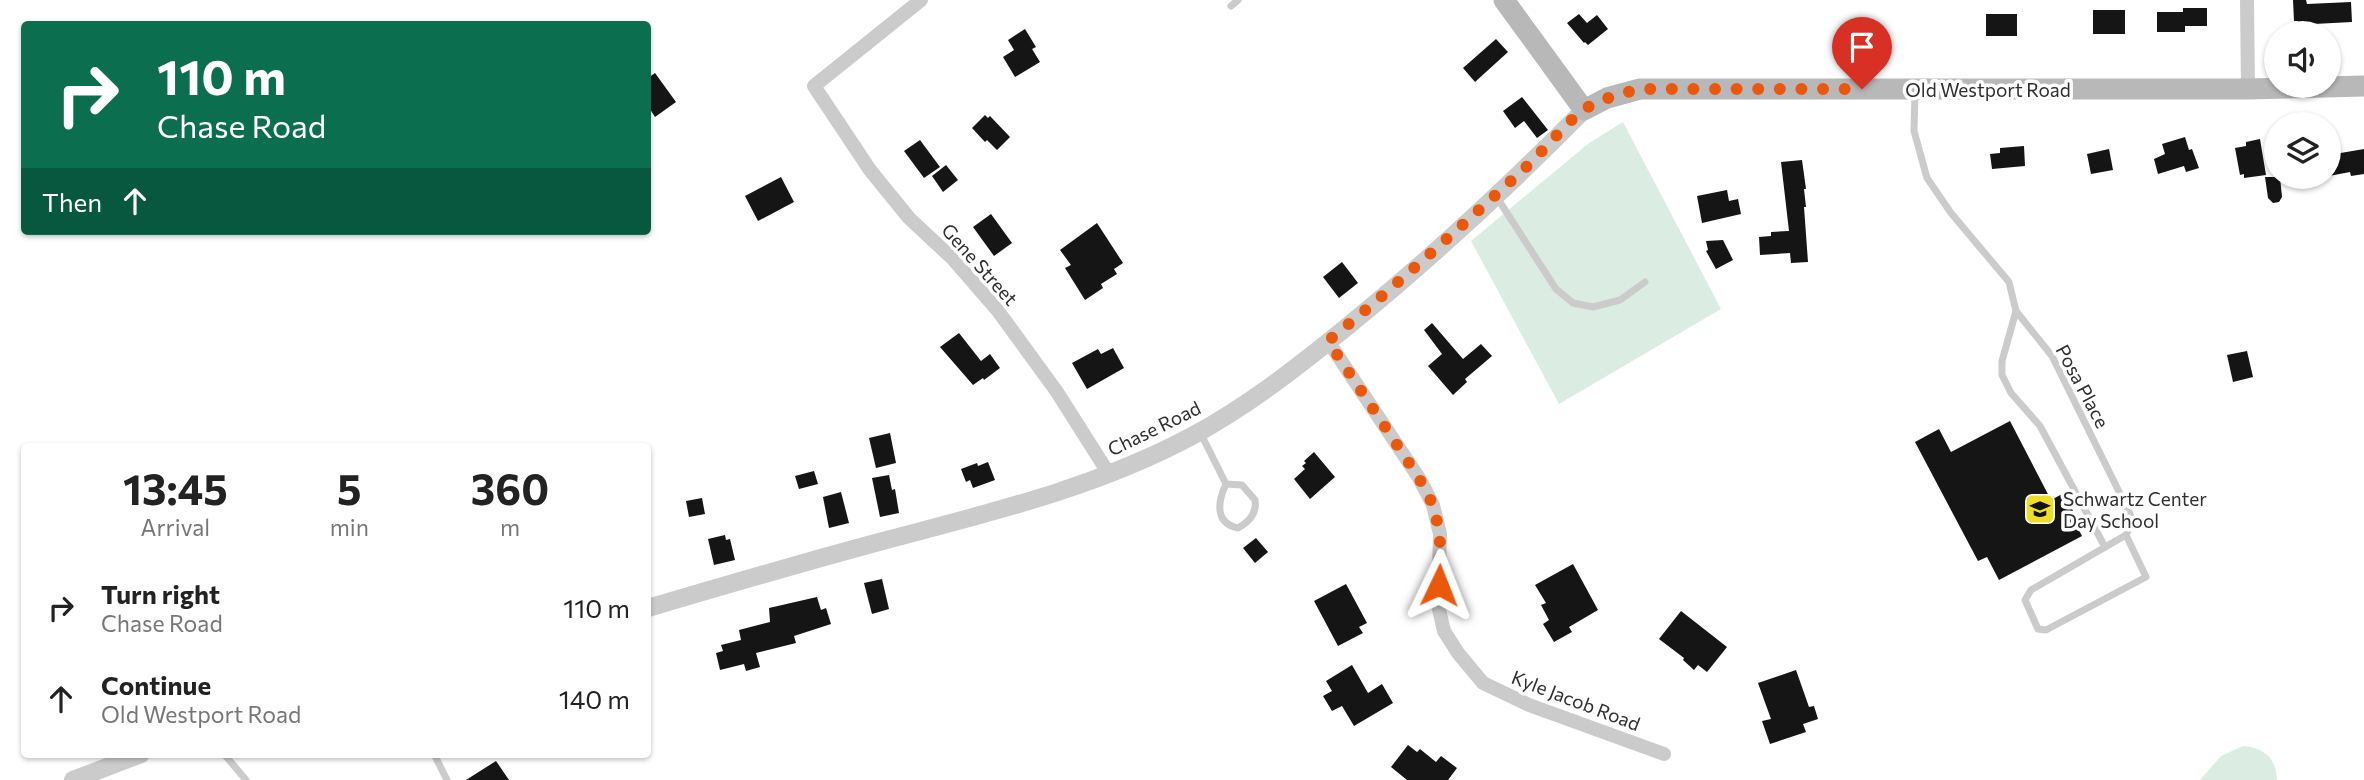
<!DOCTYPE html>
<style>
:root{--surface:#fff;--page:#f2f2f2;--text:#222;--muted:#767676}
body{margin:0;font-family:Commissioner,sans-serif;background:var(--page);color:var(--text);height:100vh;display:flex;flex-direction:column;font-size:26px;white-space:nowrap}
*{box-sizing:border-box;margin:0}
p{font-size:23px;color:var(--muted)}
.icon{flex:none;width:38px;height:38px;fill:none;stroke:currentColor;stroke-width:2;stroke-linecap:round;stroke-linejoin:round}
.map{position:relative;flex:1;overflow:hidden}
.panel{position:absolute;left:21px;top:443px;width:630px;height:315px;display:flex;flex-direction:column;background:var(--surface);border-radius:7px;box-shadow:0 2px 5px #0004}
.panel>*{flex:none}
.guide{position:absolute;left:21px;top:21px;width:630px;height:214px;border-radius:7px;box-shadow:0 2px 5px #0004;background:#0b6e4f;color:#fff;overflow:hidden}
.fabs{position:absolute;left:2264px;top:21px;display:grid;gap:14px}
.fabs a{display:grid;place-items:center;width:77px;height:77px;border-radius:50%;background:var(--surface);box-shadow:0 2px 5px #0004;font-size:35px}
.pin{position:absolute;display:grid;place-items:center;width:60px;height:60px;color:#fff;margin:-72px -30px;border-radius:50% 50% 50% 0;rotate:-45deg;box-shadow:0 0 7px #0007}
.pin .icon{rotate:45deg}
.me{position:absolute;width:77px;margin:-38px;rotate:2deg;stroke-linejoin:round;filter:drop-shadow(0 0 5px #0008)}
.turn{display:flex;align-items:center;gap:24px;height:147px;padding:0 21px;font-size:32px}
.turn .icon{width:91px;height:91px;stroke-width:2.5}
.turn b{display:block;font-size:49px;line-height:60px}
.then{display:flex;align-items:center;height:66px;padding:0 21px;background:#0003;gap:14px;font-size:26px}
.eta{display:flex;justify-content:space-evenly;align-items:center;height:119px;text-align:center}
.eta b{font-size:42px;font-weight:700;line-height:49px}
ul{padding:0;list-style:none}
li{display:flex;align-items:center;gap:21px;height:91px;padding:0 21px}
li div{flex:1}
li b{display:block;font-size:26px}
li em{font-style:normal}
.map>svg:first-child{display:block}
.green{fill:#dbede3}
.building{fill:#151515}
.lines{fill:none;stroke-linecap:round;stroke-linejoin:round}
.service{stroke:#cbcbcb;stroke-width:7}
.minor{stroke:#cbcbcb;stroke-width:14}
.tertiary{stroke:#cbcbcb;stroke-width:18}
.secondary{stroke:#b8b8b8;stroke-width:21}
.route{stroke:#ea580c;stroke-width:12;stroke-dasharray:0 21.6}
.labels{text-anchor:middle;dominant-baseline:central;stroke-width:7;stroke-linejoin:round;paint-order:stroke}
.street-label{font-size:19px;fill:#2e2e2e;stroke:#fff}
.poi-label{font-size:19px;fill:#2e2e2e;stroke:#fff;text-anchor:start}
</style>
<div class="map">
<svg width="2364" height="780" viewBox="0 0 2364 780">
<rect width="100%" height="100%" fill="#fff"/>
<g class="green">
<polygon points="1623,122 1721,309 1559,404 1471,241 1589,143"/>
<path d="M 2243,746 C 2264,748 2276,757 2277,780 L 2200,780 L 2221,756 Z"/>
</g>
<g class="building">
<polygon points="2293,0 2306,0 2307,4 2351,2 2352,22 2314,24 2314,33 2299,33 2298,21 2294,21"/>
<polygon points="2183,8 2207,8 2207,26 2185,26 2185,32 2157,32 2157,12 2183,12"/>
<rect x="2093" y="10" width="32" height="24"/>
<polygon points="1579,14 1587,23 1597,15 1608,29 1588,45 1585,42 1584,43 1567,23"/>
<rect x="1986" y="14" width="31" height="22"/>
<polygon points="1025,29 1036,47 1032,49 1040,62 1015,77 1003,57 1014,50 1008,40"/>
<polygon points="1496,39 1508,52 1475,82 1463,68"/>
<polygon points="655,73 676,102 655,117 648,106 648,78"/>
<polygon points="1522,97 1548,130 1537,138 1524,121 1515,128 1503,111"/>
<polygon points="985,115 988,118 990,116 1010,137 997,150 987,140 985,142 972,128"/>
<polygon points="2185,137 2189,150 2192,149 2199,168 2186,172 2184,166 2158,174 2154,159 2165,154 2162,144"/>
<polygon points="2260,139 2266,175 2244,178 2244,174 2240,175 2235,148 2246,146 2246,142"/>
<polygon points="920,140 940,167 924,178 904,151"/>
<polygon points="2024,146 2025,166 1992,169 1990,154 2000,153 2000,148"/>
<polygon points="2109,149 2113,170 2091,174 2087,154"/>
<polygon points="2364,149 2364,174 2351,176 2350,172 2329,176 2329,155"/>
<polygon points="1802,160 1806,189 1804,189 1806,207 1804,207 1808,262 1791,263 1790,253 1760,255 1759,237 1771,236 1771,232 1789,231 1781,162"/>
<polygon points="946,165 958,180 943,192 932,176"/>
<polygon points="781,177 794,202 758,221 745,196"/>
<polygon points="2265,177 2280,177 2282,197 2279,202 2273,203 2268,198"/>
<polygon points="1727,190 1729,201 1738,199 1741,214 1702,223 1697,196"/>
<polygon points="991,214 1012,243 994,256 973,227"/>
<polygon points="1097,223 1123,263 1114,269 1117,274 1101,284 1103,288 1085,300 1065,268 1071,265 1060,250"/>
<polygon points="1723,240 1733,260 1716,269 1706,251 1708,250 1706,241"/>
<polygon points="1342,262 1358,283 1339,298 1323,277"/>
<polygon points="1432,323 1463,359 1481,344 1492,356 1465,379 1467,382 1453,395 1428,366 1442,354 1424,330"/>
<polygon points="959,333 981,361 990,354 1000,368 984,380 983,378 973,385 940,347"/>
<polygon points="1113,348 1124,368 1087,389 1072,363 1098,349 1101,354"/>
<polygon points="2247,351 2253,377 2233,382 2227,355"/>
<polygon points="2010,421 2051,500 2064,493 2073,511 2070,513 2082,536 1999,580 1987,557 1978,561 1915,442 1939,429 1951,452"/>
<polygon points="890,433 896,463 876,468 869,438"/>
<polygon points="1314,452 1335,477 1310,499 1294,479 1305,469 1302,466 1306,463 1304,461"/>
<polygon points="988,462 995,480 973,488 970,480 966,482 961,469 977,463 978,466"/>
<polygon points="814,471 818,484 799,489 795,476"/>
<polygon points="889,475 892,490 895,489 899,513 880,517 872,478"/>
<polygon points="841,492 849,523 829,528 823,497"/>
<polygon points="702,498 705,514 689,517 686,501"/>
<polygon points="725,535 726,540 730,539 735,560 714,565 708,539"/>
<polygon points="1256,538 1268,552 1255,563 1243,548"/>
<polygon points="1573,564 1598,610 1569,627 1572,632 1554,642 1543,624 1549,620 1541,605 1546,603 1535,585"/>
<polygon points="882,579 889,609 872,614 864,583"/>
<polygon points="1346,584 1367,623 1359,627 1363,633 1338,646 1314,601"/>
<polygon points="817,597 821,610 826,608 831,624 794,636 796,643 756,653 760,667 746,671 744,664 720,670 716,653 723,651 721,645 741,640 739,630 770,622 769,608"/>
<polygon points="1681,611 1727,647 1707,672 1698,665 1694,670 1683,660 1684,658 1659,639"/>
<polygon points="1352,665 1368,693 1382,684 1393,703 1354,726 1342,706 1332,711 1323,696 1332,691 1326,681"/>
<polygon points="1796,670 1809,707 1814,706 1818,719 1803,724 1806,732 1770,744 1762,721 1771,719 1758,683"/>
<polygon points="1408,745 1417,752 1420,749 1436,762 1441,756 1457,768 1448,780 1407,780 1391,767"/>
<polygon points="496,761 509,780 466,780"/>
</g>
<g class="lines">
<g class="service">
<polyline points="1231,6 1238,0"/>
<polyline points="1915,92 1914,131 1927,178 1951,213 2009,282 2016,311 2052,356 2133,520 2126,535 2031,590 2025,600 2038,629 2046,630 2146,577 2126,535"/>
<polyline points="1496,196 1556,289 1573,303 1593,307 1620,300 1645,282"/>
<polyline points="2016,311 2002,361 2002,375 2011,393 2040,426 2105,547"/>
<path d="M 1200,432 L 1226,484 C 1218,501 1214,523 1238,528 C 1249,522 1257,513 1255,500 L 1242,485 L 1226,484"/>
<polyline points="224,754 246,780"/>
<polyline points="434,754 447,780"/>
</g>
<g class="minor">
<polyline points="921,0 814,86 870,170 909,218 953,259 998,311 1057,392 1109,474"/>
<polyline points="2247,0 2248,89"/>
<polyline points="1328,341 1419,478 1433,505 1440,534 1438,605 1444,631 1458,653 1483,683 1529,705 1664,754"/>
</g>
<g class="tertiary">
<path d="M 648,608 C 726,585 804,562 883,541 C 988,513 1095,488 1192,436 C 1246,407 1295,369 1343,330 C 1427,262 1508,187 1584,110"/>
<polyline points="73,780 141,754"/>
</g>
<polyline class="secondary" points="1504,0 1584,110 1607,98 1640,89 2248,89 2364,86"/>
</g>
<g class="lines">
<path class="route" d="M 1439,585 L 1440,534 L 1433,505 L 1419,478 L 1328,341 C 1396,286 1460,227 1524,169 C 1543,152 1566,122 1585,109 C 1602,98 1621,94 1640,89 L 1862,89"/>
</g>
<defs>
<g id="school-square" transform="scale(1.575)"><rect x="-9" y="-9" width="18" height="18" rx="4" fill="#efde27" stroke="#fff"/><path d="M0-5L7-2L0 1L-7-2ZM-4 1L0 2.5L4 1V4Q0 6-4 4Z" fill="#111"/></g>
</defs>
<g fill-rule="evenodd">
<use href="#school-square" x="2040" y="509"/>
</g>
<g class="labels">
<g class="street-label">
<text x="1988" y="89">Old Westport Road</text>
<text transform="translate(980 264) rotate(48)">Gene Street</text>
<text transform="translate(2083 386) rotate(62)">Posa Place</text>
<text transform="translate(1154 428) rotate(-26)">Chase Road</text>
<text transform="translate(1576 700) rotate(21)">Kyle Jacob Road</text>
</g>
<g class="poi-label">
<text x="2063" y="498">Schwartz Center<tspan x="2063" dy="22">Day School</tspan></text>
</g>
</g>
</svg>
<div class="fabs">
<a><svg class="icon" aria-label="sound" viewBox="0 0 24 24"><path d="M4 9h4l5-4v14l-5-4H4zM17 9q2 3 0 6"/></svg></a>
<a><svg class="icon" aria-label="layers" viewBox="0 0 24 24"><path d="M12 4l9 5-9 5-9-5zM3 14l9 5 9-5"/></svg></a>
</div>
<div class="pin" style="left:1862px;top:89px;background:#d93025"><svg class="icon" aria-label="arrive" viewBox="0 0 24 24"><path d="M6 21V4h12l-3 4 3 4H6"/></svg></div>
<svg class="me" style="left:1439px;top:585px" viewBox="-20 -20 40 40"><path d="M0-17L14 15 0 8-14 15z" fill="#ea580c" stroke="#fff" stroke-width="4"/></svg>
<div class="guide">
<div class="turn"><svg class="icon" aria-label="right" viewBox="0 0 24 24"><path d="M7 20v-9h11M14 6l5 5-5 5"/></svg><div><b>110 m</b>Chase Road</div></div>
<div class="then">Then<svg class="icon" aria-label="ahead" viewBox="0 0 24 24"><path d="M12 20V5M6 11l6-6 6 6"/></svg></div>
</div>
<section class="panel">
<div class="eta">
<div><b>13:45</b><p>Arrival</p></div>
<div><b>5</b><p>min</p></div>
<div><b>360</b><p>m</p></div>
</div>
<ul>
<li><svg class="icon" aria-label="right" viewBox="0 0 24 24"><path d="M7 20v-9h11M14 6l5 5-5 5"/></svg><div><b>Turn right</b><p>Chase Road</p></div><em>110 m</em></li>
<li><svg class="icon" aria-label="ahead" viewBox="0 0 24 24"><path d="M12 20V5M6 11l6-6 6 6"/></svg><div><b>Continue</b><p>Old Westport Road</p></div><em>140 m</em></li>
</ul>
</section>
</div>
